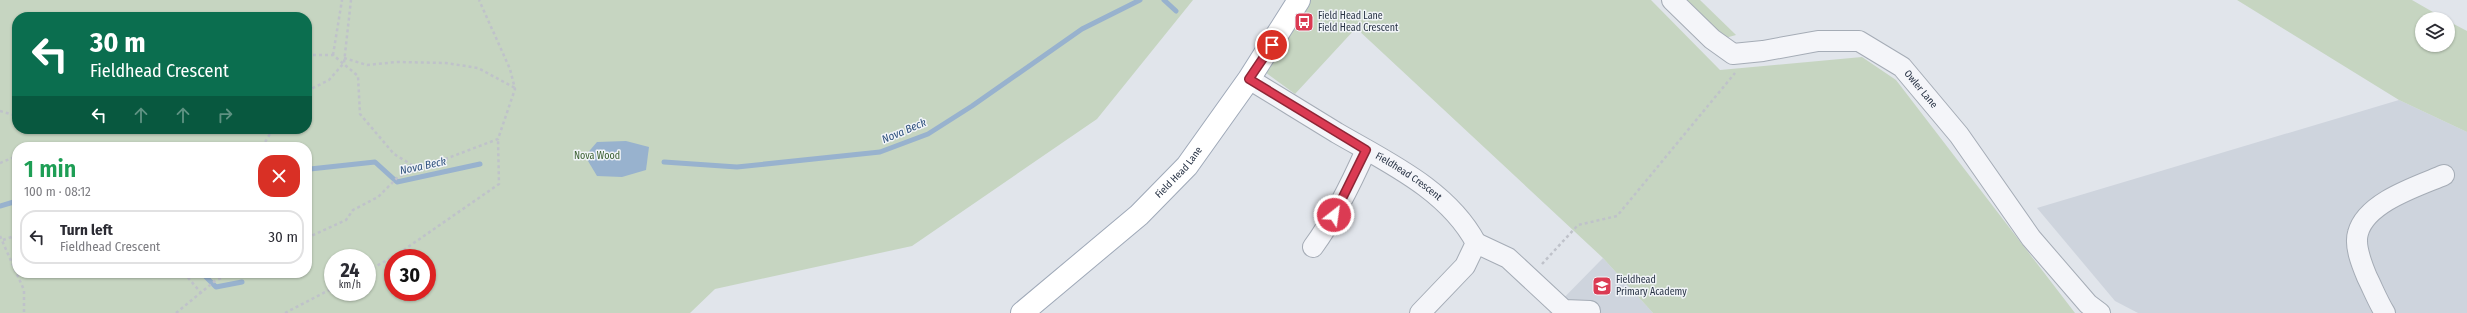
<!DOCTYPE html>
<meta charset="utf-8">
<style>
:root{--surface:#fff;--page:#f7f7f7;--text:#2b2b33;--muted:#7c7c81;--line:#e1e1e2}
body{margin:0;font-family:"Fira Sans Condensed",sans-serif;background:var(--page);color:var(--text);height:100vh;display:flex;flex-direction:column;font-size:15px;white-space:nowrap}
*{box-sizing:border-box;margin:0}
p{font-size:13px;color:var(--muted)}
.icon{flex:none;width:22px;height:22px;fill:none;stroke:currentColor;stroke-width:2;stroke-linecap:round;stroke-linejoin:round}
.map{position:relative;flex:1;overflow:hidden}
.panel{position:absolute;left:12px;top:142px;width:300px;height:136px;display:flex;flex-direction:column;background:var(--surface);border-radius:16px;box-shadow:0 1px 3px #0004}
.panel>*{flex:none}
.guide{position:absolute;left:12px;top:12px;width:300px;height:122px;border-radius:16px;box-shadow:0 1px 3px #0004;background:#0b6e4f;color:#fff;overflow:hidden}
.controls{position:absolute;left:2415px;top:12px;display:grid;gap:8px}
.controls a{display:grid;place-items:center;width:40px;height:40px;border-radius:50%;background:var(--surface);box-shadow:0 1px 3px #0004;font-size:20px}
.speed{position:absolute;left:324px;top:249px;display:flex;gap:8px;font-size:20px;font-weight:700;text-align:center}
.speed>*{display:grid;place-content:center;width:52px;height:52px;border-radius:50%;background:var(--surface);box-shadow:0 1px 3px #0004;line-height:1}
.speed small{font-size:10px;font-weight:400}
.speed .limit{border:6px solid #d22;background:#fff;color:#111}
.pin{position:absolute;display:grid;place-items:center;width:34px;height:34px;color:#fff;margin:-17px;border:2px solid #fff;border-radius:50%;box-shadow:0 1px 4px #0007}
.me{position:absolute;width:44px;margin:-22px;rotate:30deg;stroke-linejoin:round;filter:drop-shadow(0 0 3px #0008)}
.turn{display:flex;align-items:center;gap:14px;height:84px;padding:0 12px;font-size:18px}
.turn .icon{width:52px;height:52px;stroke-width:2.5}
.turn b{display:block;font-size:28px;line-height:34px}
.lanes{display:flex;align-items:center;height:38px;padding:0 12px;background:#0003;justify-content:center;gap:20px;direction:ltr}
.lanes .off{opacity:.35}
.round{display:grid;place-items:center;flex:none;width:42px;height:42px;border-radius:16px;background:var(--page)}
.head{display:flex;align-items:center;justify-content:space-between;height:68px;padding:0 12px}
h1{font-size:24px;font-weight:600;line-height:30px;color:#1e9e55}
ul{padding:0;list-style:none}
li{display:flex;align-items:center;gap:12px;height:54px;margin:0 8px 6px;padding:0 4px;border:2px solid var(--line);border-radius:16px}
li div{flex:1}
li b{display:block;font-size:15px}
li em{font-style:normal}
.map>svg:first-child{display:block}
.built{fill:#ced4dd}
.green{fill:#c6d5c1;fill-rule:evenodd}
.water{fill:#98b2ce}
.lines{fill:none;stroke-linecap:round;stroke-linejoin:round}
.stream{stroke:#98b2ce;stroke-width:5}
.minor-casing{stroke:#a5acb6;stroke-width:22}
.major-casing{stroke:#9fa9b8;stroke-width:24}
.path{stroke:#bfc2ca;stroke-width:2.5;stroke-dasharray:3 3;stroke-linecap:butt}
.minor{stroke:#f4f5f9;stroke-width:20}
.major{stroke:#fff;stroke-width:22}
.route-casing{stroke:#8e2636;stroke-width:10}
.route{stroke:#db3b53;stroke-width:7}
.labels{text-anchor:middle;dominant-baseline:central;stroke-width:3;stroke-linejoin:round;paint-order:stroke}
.poi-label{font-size:10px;fill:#273244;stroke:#f1f4f8;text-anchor:start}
.street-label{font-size:10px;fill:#273244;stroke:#f1f4f8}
.park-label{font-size:10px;fill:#3c6133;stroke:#f1f4f8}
.water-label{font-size:11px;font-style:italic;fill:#2d507c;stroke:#f1f4f8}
</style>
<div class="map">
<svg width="2467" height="313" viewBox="0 0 2467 313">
<rect width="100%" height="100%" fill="#e1e5eb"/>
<g class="built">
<polygon points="2399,100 2467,132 2467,313 2138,313 2115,301 2037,208"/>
<polygon points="1603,258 1653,313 1549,313"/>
</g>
<g class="green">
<path d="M 0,0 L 1193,0 L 1097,119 L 912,246 L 715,289 L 690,313 L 0,313 ZM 17,17 L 307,17 L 307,129 L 17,129 ZM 17,147 L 307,147 L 307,273 L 17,273 ZM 333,258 L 367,258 L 367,292 L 333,292 ZM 393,258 L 427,258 L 427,292 L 393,292 Z"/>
<polygon points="1310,0 1651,0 1720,70 1862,57 1896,80 2075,313 1653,313 1603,258 1356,28 1295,94 1265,72"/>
<polygon points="1687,0 1700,0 1736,35 1725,38"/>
<polygon points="2237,0 2412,0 2445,19 2422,19 2422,45 2448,45 2448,21 2467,31 2467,132 2399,100"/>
</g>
<polygon class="water" points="626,141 649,147 646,170 622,177 597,176 585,156 597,142"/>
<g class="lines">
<g class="stream">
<polyline points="1164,0 1176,11"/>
<polyline points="664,162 737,167 880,152 928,134 972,106 1082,29 1140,0"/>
<polyline points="307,171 310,169 375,162 397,182 480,164"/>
<polyline points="0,206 17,201"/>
<polyline points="202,273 216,287 242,282"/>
</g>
<g class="minor-casing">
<g id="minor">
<path id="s1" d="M 1672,0 L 1712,39 L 1733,54 L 1763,51 L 1818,41 L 1859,41 L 1902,67 L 1959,135 L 2031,238 L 2088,304 L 2100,313"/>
<path id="s2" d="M 1249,79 C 1278,97 1308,115 1337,133 C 1387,162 1448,190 1476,243 L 1465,266 L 1420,313"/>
<polyline points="1476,243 1508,258 1564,310 1590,311"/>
<path d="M 1313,247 C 1335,217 1351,184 1366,150"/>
<path d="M 2385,313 C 2378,302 2373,289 2367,277 C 2362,265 2354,246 2358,233 C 2366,202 2418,186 2444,175"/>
</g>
</g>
<g class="major-casing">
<g id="major">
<path id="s3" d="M 1022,313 L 1139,215 L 1187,166 L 1249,79 L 1299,0"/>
</g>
</g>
<g class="path">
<polyline points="307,55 333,55 358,76 360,114 394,154 417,168"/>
<polyline points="333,55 342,0"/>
<polyline points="344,58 367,65 397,62 446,63 478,68 515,88"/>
<polyline points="307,91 329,80 344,63 351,0"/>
<polyline points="0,111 17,116"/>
<polyline points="131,129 140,133 148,129"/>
<polyline points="262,147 273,129"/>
<polyline points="0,163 17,156"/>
<polyline points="0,236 24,290 24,313"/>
<polyline points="307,238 346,220 353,210 378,197 398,177 498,139 515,89 510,69 479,0"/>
<polyline points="3,240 17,235"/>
<polyline points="1542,264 1578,225 1617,216 1735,73"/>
<polyline points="367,271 395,256 499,184 498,139"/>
<polyline points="184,273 202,294"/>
<polyline points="176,313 215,281 232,273"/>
<polyline points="285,313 333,288"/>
</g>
<use href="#minor" class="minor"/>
<use href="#major" class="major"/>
</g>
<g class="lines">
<g class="route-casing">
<polyline id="route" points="1272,45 1249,79 1366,150 1334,215"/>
</g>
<use href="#route" class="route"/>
</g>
<defs>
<g id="bus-square" transform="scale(1)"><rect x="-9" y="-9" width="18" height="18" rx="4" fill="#db3b53" stroke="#f1f4f8"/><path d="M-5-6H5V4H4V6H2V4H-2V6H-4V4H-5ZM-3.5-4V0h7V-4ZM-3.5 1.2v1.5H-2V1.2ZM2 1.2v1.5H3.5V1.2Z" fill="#fff"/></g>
<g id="school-square" transform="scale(1)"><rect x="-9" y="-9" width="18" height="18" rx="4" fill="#db3b53" stroke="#f1f4f8"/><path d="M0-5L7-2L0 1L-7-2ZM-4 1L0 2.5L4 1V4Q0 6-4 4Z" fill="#fff"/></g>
</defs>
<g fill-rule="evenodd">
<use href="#bus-square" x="1304" y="22"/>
<use href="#school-square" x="1602" y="286"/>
</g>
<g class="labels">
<g class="poi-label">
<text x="1318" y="16">Field Head Lane<tspan x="1318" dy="12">Field Head Crescent</tspan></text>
<text x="1616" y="280">Fieldhead<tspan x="1616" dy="12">Primary Academy</tspan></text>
</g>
<g class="street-label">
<text stroke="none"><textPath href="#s1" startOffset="288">Owler Lane</textPath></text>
<text stroke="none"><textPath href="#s3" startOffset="211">Field Head Lane</textPath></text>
<text stroke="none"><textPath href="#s2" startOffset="187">Fieldhead Crescent</textPath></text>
</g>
<g class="park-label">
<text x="597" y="156">Nova Wood</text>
</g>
<g class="water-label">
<text transform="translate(904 131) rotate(-23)">Nova Beck</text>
<text transform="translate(423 166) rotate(-12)">Nova Beck</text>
</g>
</g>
</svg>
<div class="controls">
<a><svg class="icon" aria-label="layers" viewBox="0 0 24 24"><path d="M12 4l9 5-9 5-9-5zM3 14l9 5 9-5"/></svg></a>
</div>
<div class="speed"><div>24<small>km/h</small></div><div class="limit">30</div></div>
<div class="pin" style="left:1272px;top:45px;background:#d93025"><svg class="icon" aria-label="arrive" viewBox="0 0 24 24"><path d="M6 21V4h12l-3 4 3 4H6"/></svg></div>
<svg class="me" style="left:1334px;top:215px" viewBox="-20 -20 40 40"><circle r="17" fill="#db3b53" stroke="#fff" stroke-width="3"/><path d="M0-11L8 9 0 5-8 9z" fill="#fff"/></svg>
<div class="guide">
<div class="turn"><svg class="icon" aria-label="left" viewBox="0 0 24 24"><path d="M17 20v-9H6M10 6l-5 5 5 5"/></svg><div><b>30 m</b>Fieldhead Crescent</div></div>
<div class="lanes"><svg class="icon" aria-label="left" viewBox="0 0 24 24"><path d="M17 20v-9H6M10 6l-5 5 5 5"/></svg><svg class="icon off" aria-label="ahead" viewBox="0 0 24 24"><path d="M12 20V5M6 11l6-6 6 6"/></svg><svg class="icon off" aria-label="ahead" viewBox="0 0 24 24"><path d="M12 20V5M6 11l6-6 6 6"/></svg><svg class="icon off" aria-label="right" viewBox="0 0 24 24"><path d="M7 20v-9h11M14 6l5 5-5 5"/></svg></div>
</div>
<section class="panel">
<div class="head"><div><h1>1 min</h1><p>100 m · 08:12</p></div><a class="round" style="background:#d93025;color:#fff"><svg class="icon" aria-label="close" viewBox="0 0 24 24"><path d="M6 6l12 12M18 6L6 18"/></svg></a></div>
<ul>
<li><svg class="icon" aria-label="left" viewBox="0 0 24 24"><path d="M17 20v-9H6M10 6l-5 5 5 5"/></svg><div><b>Turn left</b><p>Fieldhead Crescent</p></div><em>30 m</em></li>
</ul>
</section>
</div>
